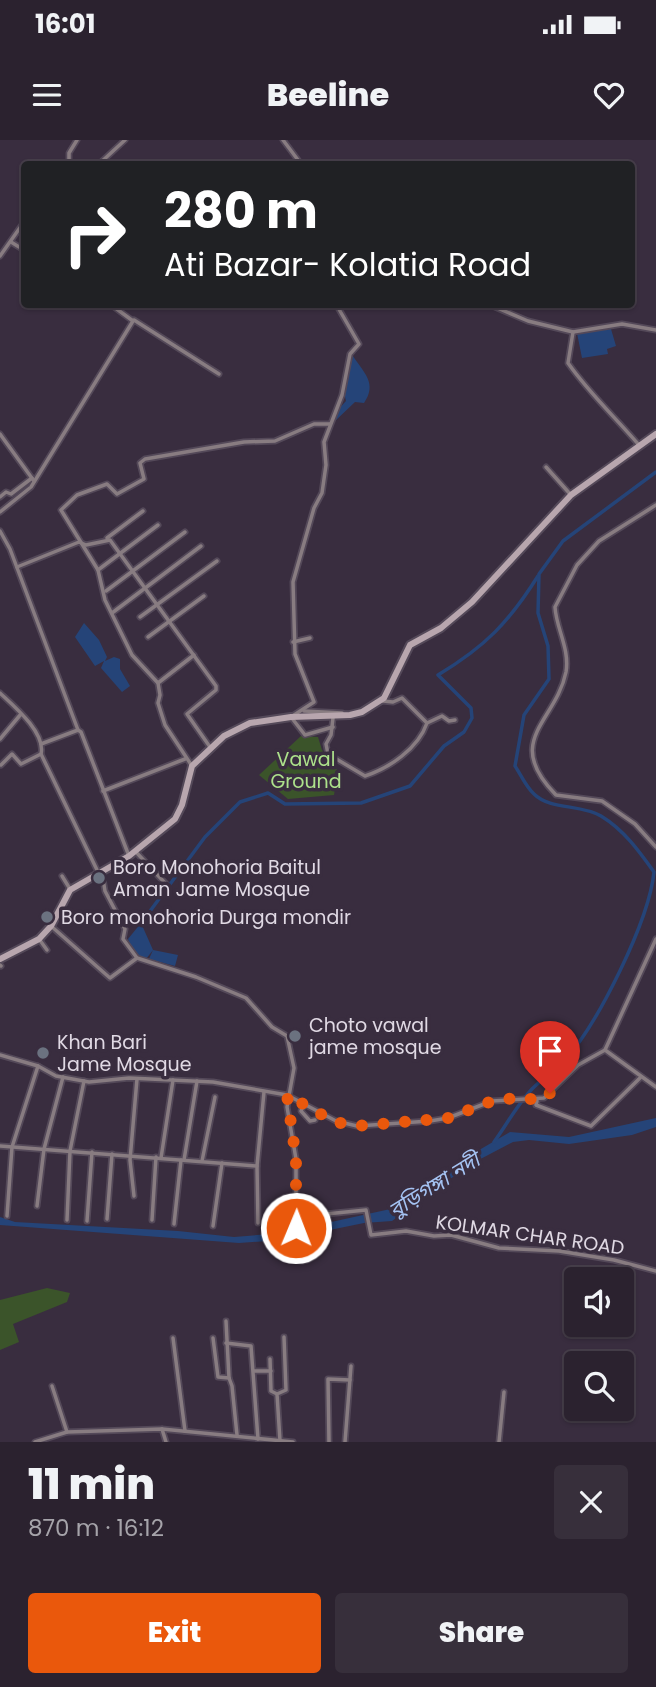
<!DOCTYPE html>
<meta charset="utf-8">
<style>
:root{--surface:#2b222f;--page:#372f3b;--text:#f1f3f6;--muted:#a6a4aa;--line:#473f4b;--accent:#ea580c}
body{margin:0;font-family:Poppins,"Noto Sans Bengali",sans-serif;background:var(--page);color:var(--text);height:100vh;display:flex;flex-direction:column;font-size:26px;white-space:nowrap}
*{box-sizing:border-box;margin:0}
p{font-size:23px;color:var(--muted)}
.icon{flex:none;width:38px;height:38px;fill:none;stroke:currentColor;stroke-width:2;stroke-linecap:round;stroke-linejoin:round}
.map{position:relative;height:1302px;overflow:hidden}
.sheet{display:flex;flex-direction:column;background:var(--surface);flex:1}
.sheet>*{flex:none}
.top-card{position:absolute;left:21px;top:21px;width:614px;height:147px;border-radius:7px;box-shadow:0 2px 5px #0004,0 0 0 2px var(--line);background:#202124;color:#fff;overflow:hidden}
.buttons{position:absolute;left:564px;top:1127px;display:grid;gap:14px}
.buttons a{display:grid;place-items:center;width:70px;height:70px;border-radius:7px;background:var(--surface);box-shadow:0 2px 5px #0004,0 0 0 2px var(--line);font-size:35px}
.pin{position:absolute;display:grid;place-items:center;width:60px;height:60px;color:#fff;margin:-72px -30px;border-radius:50% 50% 50% 0;rotate:-45deg;box-shadow:0 0 7px #0007}
.pin .icon{rotate:45deg}
.me{position:absolute;width:77px;margin:-38px;rotate:1deg;stroke-linejoin:round;filter:drop-shadow(0 0 5px #0008)}
.turn{display:flex;align-items:center;gap:24px;height:147px;padding:0 28px;font-size:32px}
.turn .icon{width:91px;height:91px;stroke-width:2.5}
.turn b{display:block;font-size:49px;line-height:60px}
.round{display:grid;place-items:center;flex:none;width:74px;height:74px;border-radius:7px;background:var(--page)}
.summary{display:flex;align-items:center;justify-content:space-between;height:119px;padding:0 28px}
h1{font-size:42px;font-weight:800;line-height:52px}
.action{display:flex;gap:14px;margin-top:auto;padding:14px 28px}
.action a{flex:1;height:80px;border-radius:7px;background:var(--accent);color:#fff;font-size:28px;font-weight:800;line-height:80px;text-align:center}
.action a+a{background:var(--page);color:var(--text)}
.status{display:flex;justify-content:space-between;align-items:center;height:49px;padding:0 35px;background:var(--surface);direction:ltr}
.status svg{height:19px;fill:currentColor}
header{display:flex;justify-content:space-between;align-items:center;height:91px;padding:0 28px;background:var(--surface);font-size:32px;font-weight:800}
.map>svg:first-child{display:block}
.green{fill:#3b542a}
.water{fill:#254478}
.lines{fill:none;stroke-linecap:round;stroke-linejoin:round}
.canal{stroke:#254478;stroke-width:3.5}
.street-casing{stroke:#544959;stroke-width:7}
.secondary-casing{stroke:#544959;stroke-width:10}
.street{stroke:#887c81;stroke-width:3.5}
.secondary{stroke:#b8a6ae;stroke-width:6}
.route{stroke:#ea580c;stroke-width:12;stroke-dasharray:0 21.6}
.worship-dot{fill:#6b7280;stroke:#392d3f;stroke-width:2.5}
.labels{text-anchor:middle;dominant-baseline:central;stroke-width:7;stroke-linejoin:round;paint-order:stroke}
.park-label{font-size:19px;fill:#ade28b;stroke:#392d3f}
.poi-label{font-size:19px;fill:#e0d9e4;stroke:#392d3f;text-anchor:start}
.street-label{font-size:19px;fill:#e0d9e4;stroke:#392d3f}
.water-label{font-size:21px;font-style:italic;fill:#a5c3f3;stroke:#392d3f}
</style>
<div class="status"><b>16:01</b><svg viewBox="0 0 49 12"><path d="M0 12V9h3v3zM5 12V6h3v6zM10 12V3h3v9zM15 12V0h3v12zM26 1h20v11H26zM47 4h2v5h-2z"/></svg></div>
<header><svg class="icon" aria-label="menu" viewBox="0 0 24 24"><path d="M4 6h16M4 12h16M4 18h16"/></svg>Beeline<svg class="icon" aria-label="heart" viewBox="0 0 24 24"><path d="M12 20l-8-8c-3-5 5-10 8-4 3-6 11-1 8 4z"/></svg></header>
<div class="map">
<svg width="656" height="1302" viewBox="0 0 656 1302">
<rect width="100%" height="100%" fill="#392d3f"/>
<g class="green">
<polygon points="301,596 318,597 322,610 338,631 334,655 288,659 259,635"/>
<polygon points="47,1148 70,1153 67,1162 13,1184 19,1202 0,1210 0,1160"/>
</g>
<g class="water">
<polygon points="611,189 616,206 607,209 608,214 582,218 577,193"/>
<path d="M 353,216 C 363,232 378,243 364,263 L 355,262 L 334,282 L 336,272 L 346,261 L 344,252 Z"/>
<polygon points="84,483 99,500 107,517 105,521 114,517 120,519 120,529 130,546 122,552 101,528 104,521 95,526 75,497"/>
<polygon points="141,783 153,810 178,815 175,826 149,819 153,810 146,819 133,813 128,799"/>
<polygon points="656,978 656,987 632,995 569,1004 529,1000 513,1002 471,1024 392,1081 364,1083 281,1100 239,1103 0,1085 0,1077 15,1082 178,1091 234,1097 281,1093 395,1068 462,1020 510,992 569,997"/>
</g>
<g class="lines">
<g class="canal">
<path d="M 139,786 L 205,697 L 240,662 L 268,653 L 285,664 L 361,663 L 410,646 L 444,606 L 464,592 L 472,578 L 471,568 L 438,535 C 486,506 509,482 538,436"/>
<path d="M 494,1002 C 507,984 517,965 532,949 C 541,939 555,932 564,921 C 598,884 649,781 654,732 C 639,711 624,690 601,676 C 581,664 550,670 534,654 C 526,647 521,635 515,626 L 524,575 L 549,539 L 548,506 L 538,473 L 539,434 L 563,401 L 656,332"/>
</g>
<g class="street-casing">
<g id="street">
<polyline points="283,0 301,24"/>
<polyline points="69,24 69,13 77,0"/>
<polyline points="99,24 125,0"/>
<polyline points="11,102 24,110"/>
<polyline points="0,116 24,82"/>
<polyline points="488,164 528,181 573,192 622,184 656,190"/>
<polyline points="134,180 219,234"/>
<path d="M 573,192 L 568,223 C 589,253 615,277 639,305"/>
<polyline points="0,294 34,341"/>
<polyline points="546,327 571,355"/>
<polyline points="0,357 6,352 11,354 32,338"/>
<path d="M 656,365 L 599,401 L 577,425 L 555,467 C 556,488 570,509 566,532 C 556,582 502,600 556,655 L 602,661 L 635,684 L 656,707"/>
<polyline points="0,372 31,347 133,181 110,164"/>
<polyline points="0,391 10,409 78,590"/>
<polyline points="107,398 143,371"/>
<polyline points="17,427 79,402 86,405 110,400 216,546 216,550 187,574 210,607"/>
<polyline points="98,430 158,385"/>
<polyline points="106,451 185,392"/>
<polyline points="112,473 201,406"/>
<polyline points="140,477 217,421"/>
<polyline points="148,497 204,456"/>
<polyline points="293,502 310,498"/>
<polyline points="158,543 194,515"/>
<path d="M 0,553 C 14,566 46,593 41,614 L 98,732"/>
<polyline points="304,571 342,573"/>
<path d="M 333,578 L 331,595 L 326,604 L 328,614 L 365,636 C 389,628 418,609 427,583 L 402,558 L 393,562 L 383,561"/>
<polyline points="427,583 442,576 449,581 455,580"/>
<polyline points="333,587 305,595 291,577 314,562 295,514 293,442 314,368 322,353 326,325 324,302 342,255 350,214 359,204 336,164"/>
<polyline points="0,599 21,574"/>
<polyline points="41,604 78,590 81,592 129,716"/>
<polyline points="1,625 12,614 21,624 41,614"/>
<polyline points="192,626 165,585 158,563 160,555 158,543 132,515 105,460 98,430 61,370 77,355 107,344 117,354 144,339 140,323 145,319 244,302 275,301 314,284 330,284"/>
<polyline points="103,651 185,619"/>
<polyline points="135,711 166,744"/>
<polyline points="102,733 105,751 125,789 123,799 137,818 196,837 246,858 272,887 287,896 294,928 287,967 296,1019 296,1088 306,1076 366,1070 371,1095 406,1091 434,1096 451,1095 499,1108 559,1111 614,1120 656,1131"/>
<polyline points="62,736 70,749"/>
<polyline points="51,786 110,838 137,818"/>
<polyline points="39,799 47,810"/>
<polyline points="0,825 1,826"/>
<polyline points="605,910 656,799"/>
<polyline points="0,915 38,926 56,936 89,942 129,938 213,942 287,955 336,981 357,986 430,981 448,978 492,961 544,958 578,925 605,910 656,947"/>
<polyline points="537,961 536,965 591,986 640,938"/>
<polyline points="304,964 301,971 310,981 315,980"/>
<polyline points="0,1006 257,1026"/>
<polyline points="161,1018 173,940"/>
<polyline points="184,1020 197,941"/>
<polyline points="202,1021 215,957"/>
<polyline points="134,1056 130,1020 137,939"/>
<polyline points="37,1066 44,1009 63,937"/>
<polyline points="7,1076 12,1007 38,926"/>
<polyline points="107,1079 112,1014"/>
<polyline points="67,1080 70,1011 84,941"/>
<polyline points="152,1080 156,1017"/>
<polyline points="87,1081 92,1012"/>
<polyline points="258,1083 257,1026 264,952"/>
<polyline points="174,1084 181,1020"/>
<polyline points="213,1086 222,1023"/>
<polyline points="226,1181 229,1238"/>
<polyline points="173,1198 185,1291"/>
<polyline points="213,1198 218,1237 229,1238 232,1246 237,1295"/>
<polyline points="226,1203 251,1206 258,1299"/>
<polyline points="270,1219 271,1251 277,1254"/>
<polyline points="254,1231 271,1231"/>
<polyline points="52,1246 67,1292"/>
<polyline points="162,1289 166,1302"/>
<polyline points="280,1301 277,1254 286,1250 284,1197"/>
<polyline points="35,1302 67,1292 162,1289 293,1302"/>
<polyline points="329,1302 328,1239 350,1240"/>
<polyline points="345,1302 351,1226"/>
<polyline points="499,1302 504,1252"/>
</g>
</g>
<g class="secondary-casing">
<polyline id="secondary" points="0,819 39,799 51,786 70,750 129,716 175,679 182,665 192,626 224,596 250,583 291,577 350,575 362,572 384,558 410,505 441,488 472,462 571,355 656,294"/>
</g>
<use href="#street" class="street"/>
<use href="#secondary" class="secondary"/>
</g>
<g class="lines">
<polyline class="route" points="296,1088 296,1019 287,955 335,982 357,986 448,978 492,961 524,957 537,961 550,953"/>
</g>
<g class="worship-dot">
<circle cx="99" cy="738" r="7"/>
<circle cx="47" cy="777" r="7"/>
<circle cx="295" cy="896" r="7"/>
<circle cx="43" cy="913" r="7"/>
</g>
<g class="labels">
<g class="park-label">
<text x="306" y="619">Vawal<tspan x="306" dy="22">Ground</tspan></text>
</g>
<g class="poi-label">
<text x="113" y="727">Boro Monohoria Baitul<tspan x="113" dy="22">Aman Jame Mosque</tspan></text>
<text x="61" y="777">Boro monohoria Durga mondir</text>
<text x="309" y="885">Choto vawal<tspan x="309" dy="22">jame mosque</tspan></text>
<text x="57" y="902">Khan Bari<tspan x="57" dy="22">Jame Mosque</tspan></text>
</g>
<g class="street-label">
<text transform="translate(530 1095) rotate(8)">KOLMAR CHAR ROAD</text>
</g>
<g class="water-label">
<text transform="translate(434 1045) rotate(-32)">বুড়িগঙ্গা নদী</text>
</g>
</g>
</svg>
<div class="buttons">
<a><svg class="icon" aria-label="sound" viewBox="0 0 24 24"><path d="M4 9h4l5-4v14l-5-4H4zM17 9q2 3 0 6"/></svg></a>
<a><svg class="icon" aria-label="search" viewBox="0 0 24 24"><circle cx="10" cy="10" r="6"/><path d="M15 15l6 6"/></svg></a>
</div>
<div class="pin" style="left:550px;top:953px;background:#d93025"><svg class="icon" aria-label="arrive" viewBox="0 0 24 24"><path d="M6 21V4h12l-3 4 3 4H6"/></svg></div>
<svg class="me" style="left:296px;top:1088px" viewBox="-20 -20 40 40"><circle r="17" fill="#ea580c" stroke="#fff" stroke-width="3"/><path d="M0-11L8 9 0 5-8 9z" fill="#fff"/></svg>
<div class="top-card">
<div class="turn"><svg class="icon" aria-label="right" viewBox="0 0 24 24"><path d="M7 20v-9h11M14 6l5 5-5 5"/></svg><div><b>280 m</b>Ati Bazar- Kolatia Road</div></div>
</div>
</div>
<section class="sheet">
<div class="summary"><div><h1>11 min</h1><p>870 m · 16:12</p></div><a class="round"><svg class="icon" aria-label="close" viewBox="0 0 24 24"><path d="M6 6l12 12M18 6L6 18"/></svg></a></div>
<div class="action"><a>Exit</a><a>Share</a></div>
</section>
